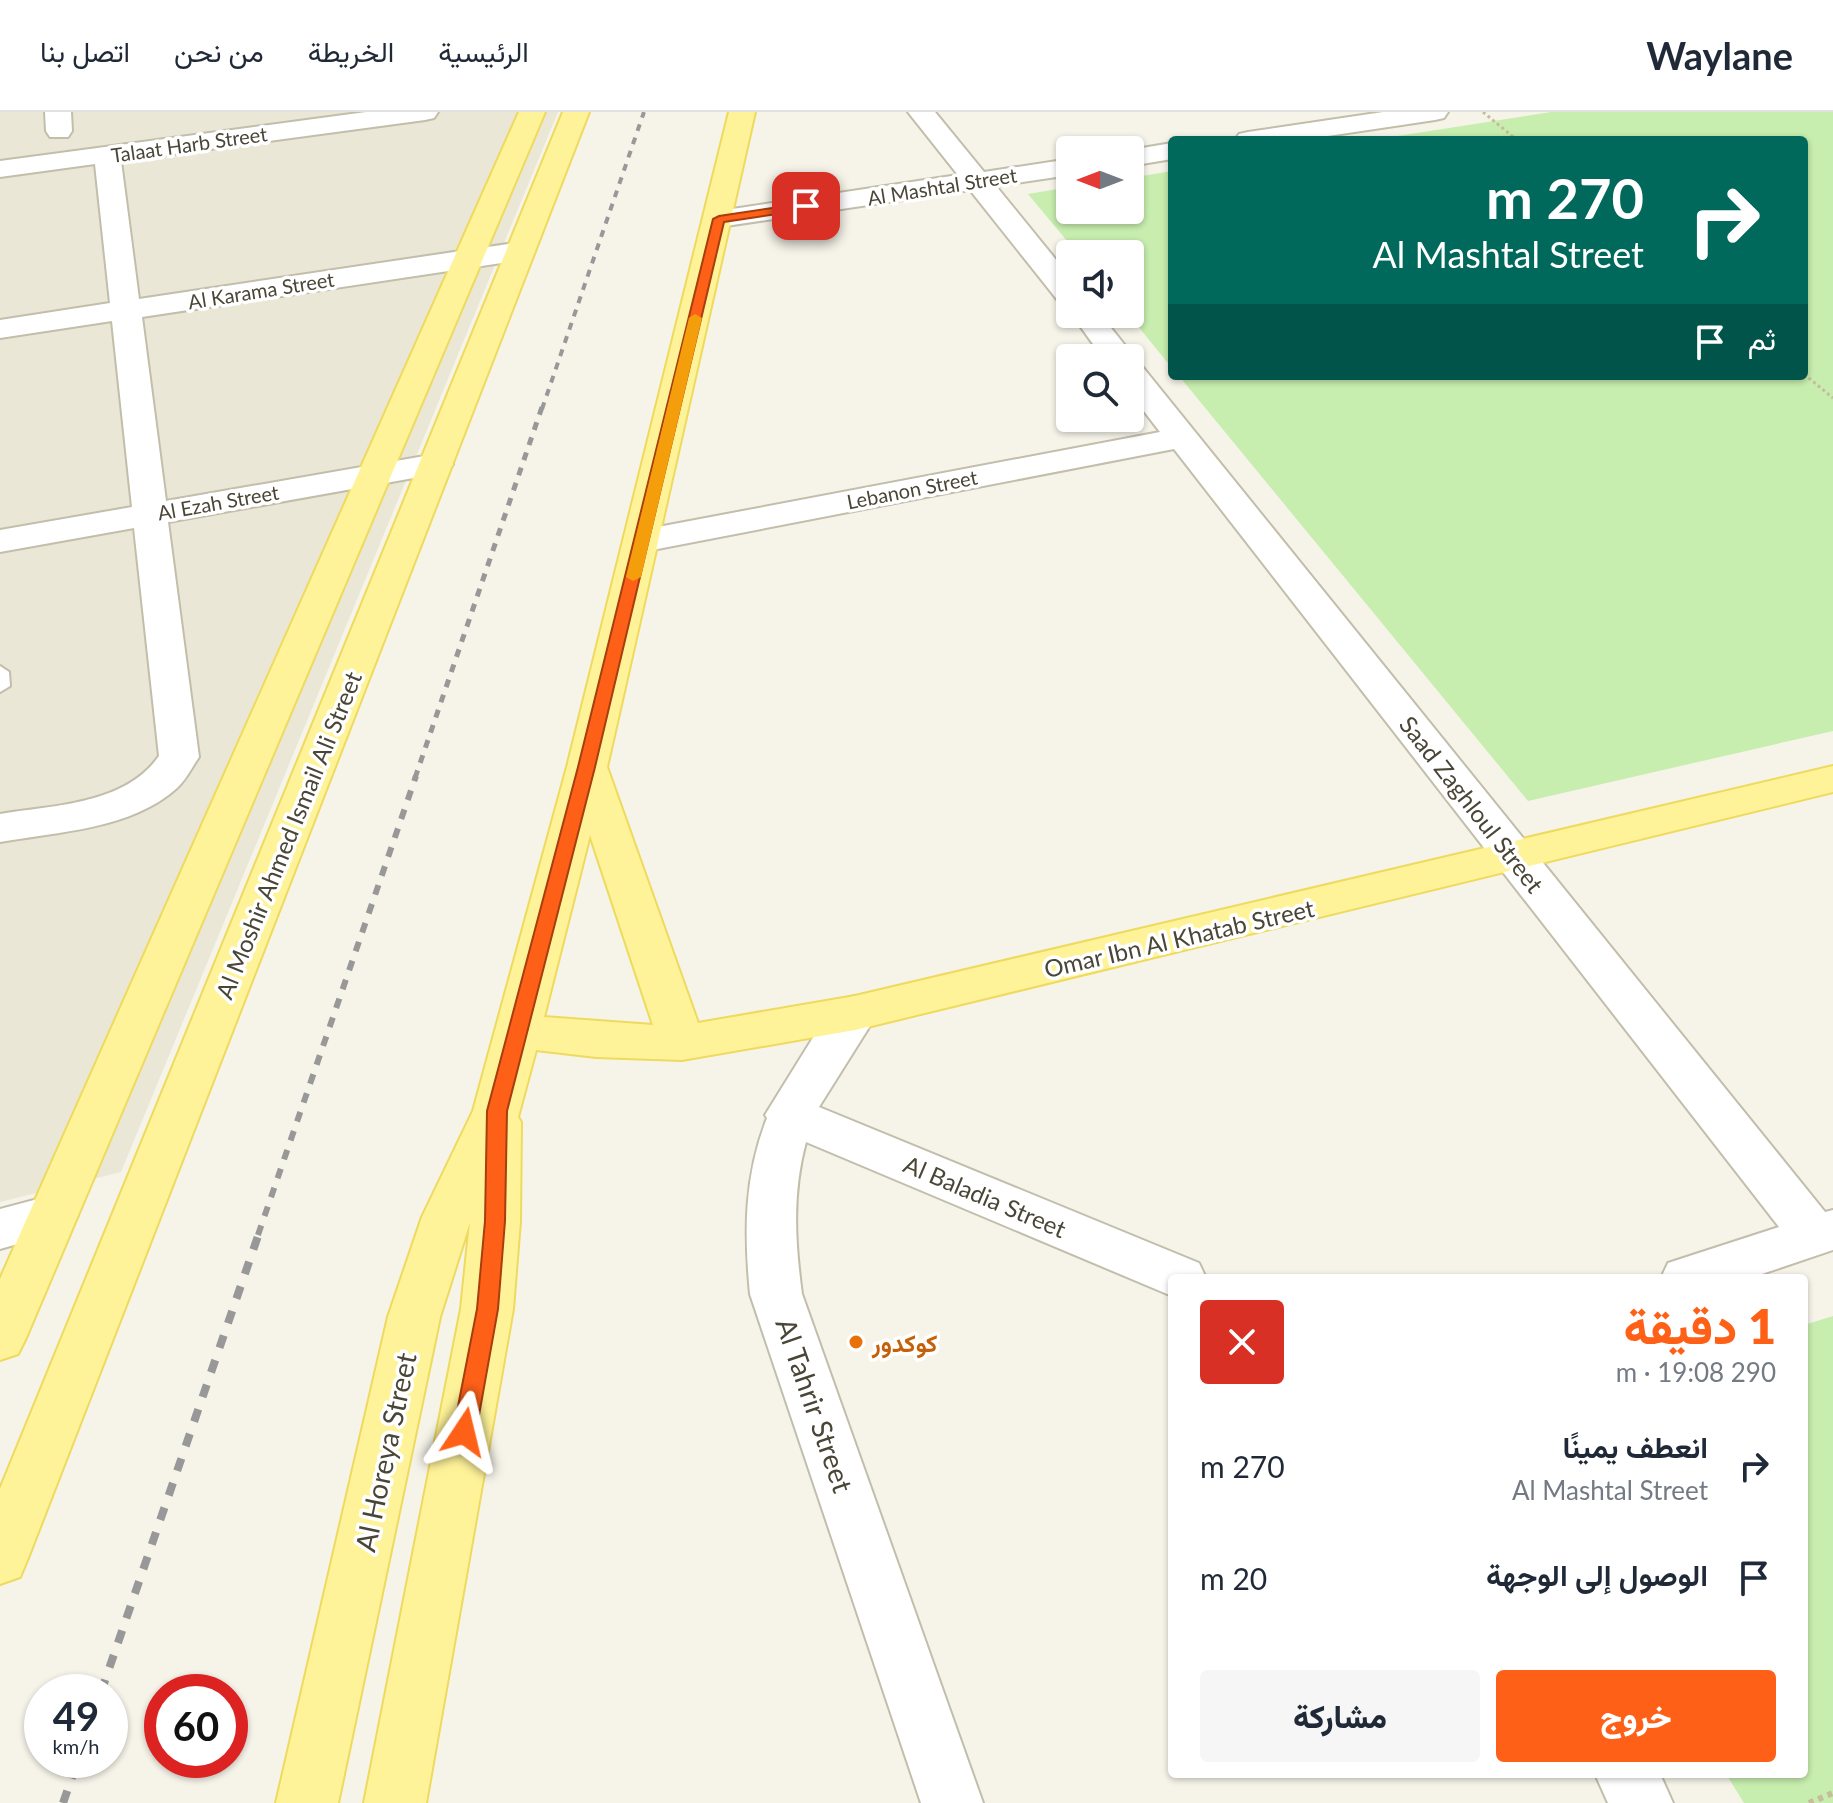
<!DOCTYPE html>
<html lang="ar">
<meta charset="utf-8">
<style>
:root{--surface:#fff;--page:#f6f6f7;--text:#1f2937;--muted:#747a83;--line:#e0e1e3;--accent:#ff6017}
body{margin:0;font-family:Lato,Vazirmatn,sans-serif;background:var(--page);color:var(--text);direction:rtl;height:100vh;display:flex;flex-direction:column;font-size:30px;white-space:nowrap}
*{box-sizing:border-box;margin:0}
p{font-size:26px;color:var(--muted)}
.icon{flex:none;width:44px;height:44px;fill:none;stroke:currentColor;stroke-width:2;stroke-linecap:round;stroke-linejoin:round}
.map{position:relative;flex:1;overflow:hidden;direction:ltr}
.sheet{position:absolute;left:1168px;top:1162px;width:640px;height:504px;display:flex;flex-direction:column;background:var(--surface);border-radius:8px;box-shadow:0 2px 6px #0004;direction:rtl}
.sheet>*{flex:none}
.top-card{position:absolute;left:1168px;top:24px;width:640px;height:244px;border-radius:8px;box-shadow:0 2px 6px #0004;direction:rtl;background:#00695c;color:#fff;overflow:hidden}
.needle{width:52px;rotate:270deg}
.tools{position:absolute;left:1056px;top:24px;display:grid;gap:16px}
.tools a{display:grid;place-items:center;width:88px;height:88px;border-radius:8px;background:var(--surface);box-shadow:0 2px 6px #0004;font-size:40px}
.speed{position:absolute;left:24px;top:1562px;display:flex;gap:16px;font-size:40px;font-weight:700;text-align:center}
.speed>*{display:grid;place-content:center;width:104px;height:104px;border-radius:50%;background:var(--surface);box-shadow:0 2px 6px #0004;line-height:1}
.speed small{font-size:20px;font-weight:400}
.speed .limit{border:12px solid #d22;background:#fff;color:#111}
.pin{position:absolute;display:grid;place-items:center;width:68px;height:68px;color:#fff;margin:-34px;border-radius:16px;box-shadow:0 4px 12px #0006}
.me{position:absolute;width:88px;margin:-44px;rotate:10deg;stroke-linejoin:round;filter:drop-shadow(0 0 6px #0008)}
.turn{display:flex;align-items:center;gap:28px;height:168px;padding:0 32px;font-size:36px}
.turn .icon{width:104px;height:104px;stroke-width:2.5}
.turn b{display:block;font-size:56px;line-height:68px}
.then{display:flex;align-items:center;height:76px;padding:0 32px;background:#0003;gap:16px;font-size:30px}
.round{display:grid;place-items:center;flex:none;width:84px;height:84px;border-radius:8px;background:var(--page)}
.head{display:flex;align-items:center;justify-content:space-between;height:136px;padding:0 32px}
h1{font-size:48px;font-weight:800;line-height:60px;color:var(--accent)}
.cta{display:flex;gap:16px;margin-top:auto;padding:16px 32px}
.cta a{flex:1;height:92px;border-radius:8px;background:var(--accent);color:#fff;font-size:32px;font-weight:800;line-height:92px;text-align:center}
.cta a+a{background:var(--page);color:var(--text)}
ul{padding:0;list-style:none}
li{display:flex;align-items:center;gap:24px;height:112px;padding:0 32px}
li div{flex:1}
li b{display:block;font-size:30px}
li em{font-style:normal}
header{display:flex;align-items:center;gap:48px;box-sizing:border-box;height:112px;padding:0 40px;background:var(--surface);border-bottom:2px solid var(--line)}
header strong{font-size:38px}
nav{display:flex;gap:44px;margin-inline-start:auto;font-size:28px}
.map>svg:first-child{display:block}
.residential{fill:#eae7d7}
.green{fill:#c7edaf}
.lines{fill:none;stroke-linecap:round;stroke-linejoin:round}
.lane-casing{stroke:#c2beab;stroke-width:4}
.street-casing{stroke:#c2beab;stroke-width:4}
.primary-casing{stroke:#eeda5f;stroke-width:4}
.path-far1{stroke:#c5bd9b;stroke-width:3;stroke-dasharray:3 3;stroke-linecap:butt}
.path{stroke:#c5bd9b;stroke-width:6;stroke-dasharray:5 5;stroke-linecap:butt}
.lane{fill:#fff;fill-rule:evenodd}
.street{fill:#fff;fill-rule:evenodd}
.primary{fill:#fff399;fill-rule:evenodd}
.rail-far3{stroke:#989898;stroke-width:4;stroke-dasharray:7 7;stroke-linecap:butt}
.rail-far2{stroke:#989898;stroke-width:5;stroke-dasharray:8 8;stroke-linecap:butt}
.rail-far1{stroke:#989898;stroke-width:6;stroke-dasharray:10 10;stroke-linecap:butt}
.rail{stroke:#989898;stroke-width:8;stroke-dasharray:13 13;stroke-linecap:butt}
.route{fill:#ff6017;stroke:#a63e0f;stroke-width:2}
.slow{fill:#f59e0b}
.food-dot{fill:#e8710a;stroke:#fff;stroke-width:3}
.labels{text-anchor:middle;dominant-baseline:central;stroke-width:7;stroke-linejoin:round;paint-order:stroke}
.far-street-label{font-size:20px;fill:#4a4637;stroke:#fff}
.street-label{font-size:24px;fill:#4a4637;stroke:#fff}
.food-label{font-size:24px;font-weight:bold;fill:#c56008;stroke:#fff;text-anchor:start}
.near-street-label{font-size:28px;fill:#4a4637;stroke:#fff}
</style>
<header>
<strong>Waylane</strong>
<nav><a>الرئيسية</a><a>الخريطة</a><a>من نحن</a><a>اتصل بنا</a></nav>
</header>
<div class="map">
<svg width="1833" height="1691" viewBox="0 0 1833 1691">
<rect width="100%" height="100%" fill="#f6f4e9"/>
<polygon class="residential" points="0,0 558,0 121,1060 0,1090"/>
<g class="green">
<polygon points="1551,0 1833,0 1833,619 1528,689 1179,264 1804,264 1804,28 1372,28"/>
<polygon points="1172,59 1172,256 1128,202 1130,202 1130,142 1078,142 1028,82 1070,75 1070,98 1130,98 1130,66"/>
<polygon points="1833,1204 1833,1691 1744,1691 1726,1662 1804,1662 1804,1213"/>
</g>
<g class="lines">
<g class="lane-casing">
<polygon id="lane" points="0,554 9,560 10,574 0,580"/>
</g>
<g class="street-casing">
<g id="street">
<polygon points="45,0 71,0 72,19 68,25 50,25 46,19"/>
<path d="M 366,0 L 438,0 L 434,6 L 425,8 L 121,49 L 139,187 L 521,130 L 531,133 L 535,139 L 531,145 L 521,148 L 142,205 L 166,389 L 436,342 L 448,345 L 453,352 L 448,359 L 436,362 L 168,410 L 199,645 C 192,655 186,668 177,676 C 132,717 58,720 0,730 L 0,702 C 53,693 125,693 159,644 L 134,416 L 0,440 L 0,418 L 132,395 L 112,209 L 0,226 L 0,208 L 110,191 L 95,52 L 0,65 L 0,49 Z"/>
<polygon points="908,0 935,0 984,60 1070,47 1070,63 996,74 1070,165 1070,193 1059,190 970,78 719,115 709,113 705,107 709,101 719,99 958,63"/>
<polygon points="1383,0 1448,0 1444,6 1435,8 1301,28 1235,28 1239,22 1248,20"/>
<polygon points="1172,31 1172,47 1130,54 1130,38"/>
<polygon points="1070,200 1100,202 1135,246 1131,251 1141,253 1825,1100 1833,1098 1833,1138 1750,1166 1661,1166 1668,1151 1779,1115 1174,337 642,440 630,436 624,429 630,422 642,418 1160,320 1130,281 1130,246 1103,246"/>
<path d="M 855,884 L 871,889 L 878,901 L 819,995 L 1199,1151 L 1206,1166 L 1172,1166 L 1172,1184 L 806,1030 C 792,1081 795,1130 802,1182 L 983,1691 L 921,1691 L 750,1182 C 744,1120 744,1065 767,1006 L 765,1003 L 814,924 L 839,889 Z"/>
<polygon points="53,1083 70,1089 78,1103 70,1117 0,1137 0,1097"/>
<polygon points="1595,1662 1660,1662 1673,1691 1608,1691"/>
</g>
</g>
<g class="primary-casing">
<g id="primary">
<polygon points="519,0 545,0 26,1226 18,1242 0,1248 0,1167"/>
<polygon points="563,0 589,0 28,1446 20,1465 0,1472 0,1377"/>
<path d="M 729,0 L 755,0 L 607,655 L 698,911 L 855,884 L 1833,654 L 1833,680 L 855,918 L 682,948 L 596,945 L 536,938 L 518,1005 L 521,1010 L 520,1109 L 513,1197 L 426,1691 L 364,1691 L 461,1197 L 470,1110 L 440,1205 L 338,1691 L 276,1691 L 388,1205 L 422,1105 L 473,999 L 567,655 ZM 590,723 L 653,913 L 544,905 Z"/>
</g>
</g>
<g class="path-far1">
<polyline points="1483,0 1517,28"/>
<polyline points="1804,262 1833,286"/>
</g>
<polyline class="path" points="1809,1691 1833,1681"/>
<use href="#lane" class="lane"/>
<use href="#street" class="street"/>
<use href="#primary" class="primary"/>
<polyline class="rail-far3" points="542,297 644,0"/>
<polyline class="rail-far2" points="415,666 542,295"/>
<polyline class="rail-far1" points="258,1123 416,664"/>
<g class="rail">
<polyline points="101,1580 259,1121"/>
<polyline points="63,1691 78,1648"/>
</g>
</g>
<polygon class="route" points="806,91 810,92 810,97 724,110 595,655 507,999 505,1109 498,1197 476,1320 472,1327 464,1330 456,1327 453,1320 477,1197 485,1109 487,999 578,655 713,107 719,104"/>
<polygon class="slow" points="695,202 702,206 641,465 633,469 626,465 689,206"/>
<circle class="food-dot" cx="856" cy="1230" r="8"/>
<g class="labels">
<g class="far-street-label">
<text transform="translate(189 32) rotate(-8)">Talaat Harb Street</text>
<text transform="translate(942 74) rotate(-9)">Al Mashtal Street</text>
<text transform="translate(261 178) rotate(-9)">Al Karama Street</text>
<text transform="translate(912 377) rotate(-11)">Lebanon Street</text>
<text transform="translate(218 390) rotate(-10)">Al Ezah Street</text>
</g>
<g class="street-label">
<text transform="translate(1472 692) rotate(52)">Saad Zaghloul Street</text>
<text transform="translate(288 723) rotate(-68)">Al Moshir Ahmed Ismail Ali Street</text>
<text transform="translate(1179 826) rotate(-13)">Omar Ibn Al Khatab Street</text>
<text transform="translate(985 1084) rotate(23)">Al Baladia Street</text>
</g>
<g class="food-label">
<text x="872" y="1230">كوكدور</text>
</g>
<g class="near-street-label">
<text transform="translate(815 1293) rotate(71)">Al Tahrir Street</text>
<text transform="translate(385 1340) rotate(-78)">Al Horeya Street</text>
</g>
</g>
</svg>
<div class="tools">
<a><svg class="needle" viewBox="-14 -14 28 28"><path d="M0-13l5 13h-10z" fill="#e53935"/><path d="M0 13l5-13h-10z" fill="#747a83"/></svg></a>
<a><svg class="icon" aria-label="sound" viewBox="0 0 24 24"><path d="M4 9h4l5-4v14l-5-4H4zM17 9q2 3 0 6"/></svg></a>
<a><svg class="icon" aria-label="search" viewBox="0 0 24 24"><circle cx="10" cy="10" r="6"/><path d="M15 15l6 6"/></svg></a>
</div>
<div class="speed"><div>49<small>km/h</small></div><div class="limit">60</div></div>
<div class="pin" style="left:806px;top:94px;background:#d93025"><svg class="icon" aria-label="arrive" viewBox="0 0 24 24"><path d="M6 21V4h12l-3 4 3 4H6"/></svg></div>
<svg class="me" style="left:464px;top:1320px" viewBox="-20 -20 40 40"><path d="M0-17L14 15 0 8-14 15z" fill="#ff6017" stroke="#fff" stroke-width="4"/></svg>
<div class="top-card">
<div class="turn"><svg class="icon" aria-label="right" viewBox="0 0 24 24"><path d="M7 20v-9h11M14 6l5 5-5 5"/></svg><div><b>270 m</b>Al Mashtal Street</div></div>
<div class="then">ثم<svg class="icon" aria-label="arrive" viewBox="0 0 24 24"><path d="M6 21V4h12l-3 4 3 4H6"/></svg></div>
</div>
<section class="sheet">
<div class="head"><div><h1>1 دقيقة</h1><p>290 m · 19:08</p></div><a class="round" style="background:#d93025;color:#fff"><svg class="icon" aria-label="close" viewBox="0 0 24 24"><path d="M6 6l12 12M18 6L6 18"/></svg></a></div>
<ul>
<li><svg class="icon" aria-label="right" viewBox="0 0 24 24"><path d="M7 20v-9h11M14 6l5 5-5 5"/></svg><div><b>انعطف يمينًا</b><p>Al Mashtal Street</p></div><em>270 m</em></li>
<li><svg class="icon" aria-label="arrive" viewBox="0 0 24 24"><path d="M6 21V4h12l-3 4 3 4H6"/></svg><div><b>الوصول إلى الوجهة</b></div><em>20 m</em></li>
</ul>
<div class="cta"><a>خروج</a><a>مشاركة</a></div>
</section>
</div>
